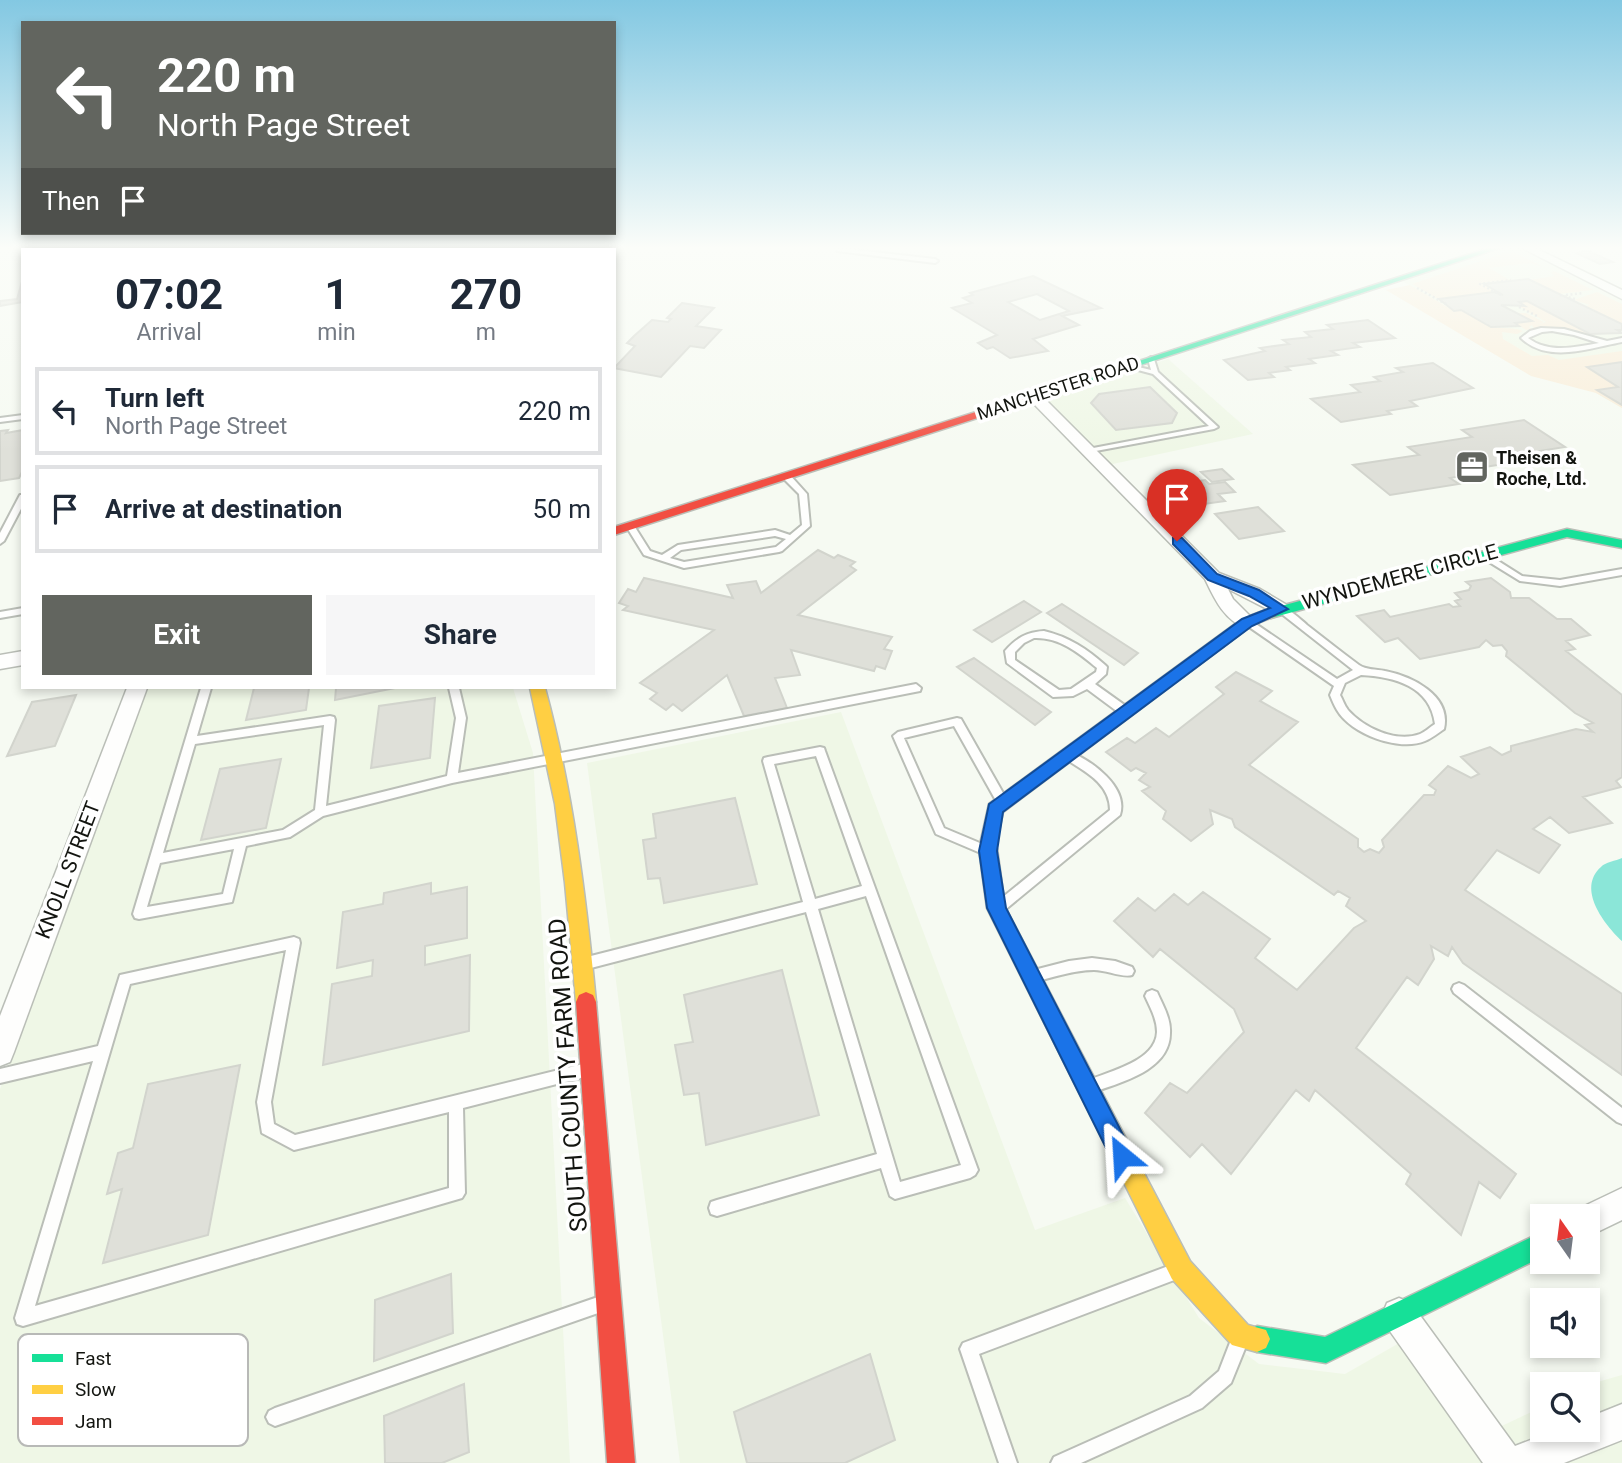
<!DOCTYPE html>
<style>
:root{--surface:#fff;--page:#f6f6f7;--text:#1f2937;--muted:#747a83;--line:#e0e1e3;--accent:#62655f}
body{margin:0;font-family:Roboto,sans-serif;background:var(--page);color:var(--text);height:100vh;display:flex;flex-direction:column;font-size:26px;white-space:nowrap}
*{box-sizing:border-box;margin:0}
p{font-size:23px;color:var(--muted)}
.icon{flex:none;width:38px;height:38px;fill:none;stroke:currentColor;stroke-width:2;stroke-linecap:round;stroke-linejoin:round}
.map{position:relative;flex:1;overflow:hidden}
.details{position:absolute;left:21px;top:248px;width:595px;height:441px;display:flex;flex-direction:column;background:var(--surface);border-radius:0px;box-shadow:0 4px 10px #0003}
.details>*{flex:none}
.top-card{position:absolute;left:21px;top:21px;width:595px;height:214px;border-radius:0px;box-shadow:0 4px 10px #0003;background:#62655f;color:#fff;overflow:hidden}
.needle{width:46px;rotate:346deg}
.controls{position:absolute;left:1530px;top:1204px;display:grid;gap:14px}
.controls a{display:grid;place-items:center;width:70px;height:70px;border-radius:0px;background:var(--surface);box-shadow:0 4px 10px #0003;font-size:35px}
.pin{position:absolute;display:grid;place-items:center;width:60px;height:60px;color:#fff;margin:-72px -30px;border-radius:50% 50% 50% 0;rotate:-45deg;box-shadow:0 0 7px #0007}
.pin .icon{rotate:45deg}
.me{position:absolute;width:77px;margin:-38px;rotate:333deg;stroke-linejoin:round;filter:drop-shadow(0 0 5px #0008)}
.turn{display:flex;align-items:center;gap:24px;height:147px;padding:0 21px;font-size:32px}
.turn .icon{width:91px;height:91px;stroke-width:2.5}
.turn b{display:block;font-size:49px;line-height:60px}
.then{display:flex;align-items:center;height:66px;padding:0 21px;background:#0003;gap:14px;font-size:26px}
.eta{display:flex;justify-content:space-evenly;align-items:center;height:119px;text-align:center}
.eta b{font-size:42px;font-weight:700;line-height:49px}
.action{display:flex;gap:14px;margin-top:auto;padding:14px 21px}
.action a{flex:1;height:80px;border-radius:0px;background:var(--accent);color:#fff;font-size:28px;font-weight:700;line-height:80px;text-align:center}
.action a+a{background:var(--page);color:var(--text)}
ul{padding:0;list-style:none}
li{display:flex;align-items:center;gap:21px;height:88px;margin:0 14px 10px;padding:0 7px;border:4px solid var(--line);border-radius:0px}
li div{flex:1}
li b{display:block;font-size:26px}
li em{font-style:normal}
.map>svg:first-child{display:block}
.built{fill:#eff7e6}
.green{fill:#f9edd8}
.water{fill:#8be6d8}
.building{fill:#dfe0d9;stroke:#d2d4cd;stroke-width:2;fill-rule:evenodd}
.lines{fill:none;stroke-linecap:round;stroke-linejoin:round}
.lane-casing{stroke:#babeb7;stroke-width:4}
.street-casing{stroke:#babeb7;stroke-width:3}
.fast-casing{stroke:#babeb7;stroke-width:3}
.slow-casing{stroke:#babeb7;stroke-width:3}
.jam-casing{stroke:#babeb7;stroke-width:3}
.path{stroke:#d2d4d1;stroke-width:2.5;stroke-dasharray:2 2.5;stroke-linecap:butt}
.lane{fill:#fefefd;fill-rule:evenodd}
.street{fill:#fefefd;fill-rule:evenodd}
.fast{fill:#16e098;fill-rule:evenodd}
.slow{fill:#ffcf43;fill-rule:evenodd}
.jam{fill:#f24e42;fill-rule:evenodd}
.route{fill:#1a73e8;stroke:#114b97;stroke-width:2}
.labels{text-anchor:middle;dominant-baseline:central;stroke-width:7;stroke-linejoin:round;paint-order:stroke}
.far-street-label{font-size:18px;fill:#131510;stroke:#fff}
.far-poi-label{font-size:18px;font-weight:bold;fill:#131510;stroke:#fff;text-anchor:start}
.street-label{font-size:21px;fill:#131510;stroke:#fff}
.near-street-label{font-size:24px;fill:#131510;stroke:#fff}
.key{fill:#fff;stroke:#b8b9b7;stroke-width:2}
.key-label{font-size:19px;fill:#131510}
</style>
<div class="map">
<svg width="1622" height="1463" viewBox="0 0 1622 1463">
<rect width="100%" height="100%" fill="#f6faf2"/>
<g class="built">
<polygon points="1514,246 1622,297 1622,408 1402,281"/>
<polygon points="1168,359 1253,434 1108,465 1042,398"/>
<polygon points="146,688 513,688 533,753 570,1463 0,1463 0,1089"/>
<polygon points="841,712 1035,1230 1125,1198 1199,1318 1259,1364 1345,1374 1401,1342 1468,1442 1542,1407 1542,1430 1587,1430 1587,1385 1622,1375 1622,1463 680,1463 587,763"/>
</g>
<g class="green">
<polygon points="1511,251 1544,267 1530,263 1489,268 1510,280 1480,283 1495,292 1438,299 1412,284"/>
<polygon points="1554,271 1593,290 1558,294 1529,280 1555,276 1551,273"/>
<path d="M 1410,285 L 1454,311 C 1468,309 1477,322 1490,326 C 1502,330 1511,326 1523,331 L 1517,334 L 1502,332 L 1503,339 L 1532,356 L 1548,355 L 1559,360 L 1622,351 L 1622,408 L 1596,393 L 1531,376 L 1386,290 Z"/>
<polygon points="1597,292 1622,304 1622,324 1586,306 1590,305 1574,300"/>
<polygon points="1527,301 1589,334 1555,328 1534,329 1532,325 1529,327 1532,329 1526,330 1515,323 1530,321 1517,313 1526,313 1544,322 1537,325 1546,322 1520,307 1524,305 1519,302"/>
</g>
<path class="water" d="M 1622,858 L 1622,941 C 1605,925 1576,889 1601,867 C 1605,862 1616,861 1622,858 Z"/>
<g class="building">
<polygon points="193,246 259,246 260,250 193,250"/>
<polygon points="1588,251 1613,262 1600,264 1576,253"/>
<path d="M 1033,276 L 1101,308 L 1062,316 L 1079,325 L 1033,339 L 1048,351 L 1010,358 L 993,347 L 987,349 L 978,343 L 997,335 L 952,308 L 972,303 L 963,298 L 973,295 L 970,293 ZM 1037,294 L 1069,311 L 1040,320 L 1008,302 Z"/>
<polygon points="23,278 23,302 0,306 0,301 17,299"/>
<polygon points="1528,279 1622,324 1622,330 1617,330 1622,333 1590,334 1527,301 1519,302 1525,306 1501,305 1532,321 1515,323 1519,326 1491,327 1461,310 1454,311 1439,299 1494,292 1503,295 1484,284"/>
<polygon points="682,303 714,308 696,326 721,330 704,348 690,346 661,377 614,368 635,346 627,343 634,336 652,320 668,322 671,319 667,318"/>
<polygon points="1368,320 1395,338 1353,343 1360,347 1331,351 1338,355 1309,359 1315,363 1286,367 1290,370 1269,373 1274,377 1248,380 1224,360 1265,351 1260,348 1289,344 1283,340 1311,337 1305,332 1333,329 1327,325"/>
<polygon points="1622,362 1622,405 1597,390 1618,387 1587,367"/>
<polygon points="1433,363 1473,388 1410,401 1417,406 1387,411 1391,414 1341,422 1311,399 1360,392 1351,385 1380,381 1374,377 1403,372 1396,368"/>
<polygon points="1150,387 1177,413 1172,423 1116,430 1091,403 1099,394"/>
<polygon points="1524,420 1565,447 1502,457 1511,463 1478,468 1483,472 1450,478 1459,484 1390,495 1353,465 1419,455 1408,447 1472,437 1462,430"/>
<polygon points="8,430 6,433 23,430 23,470 19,478 0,481 0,431"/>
<polygon points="1222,469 1233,479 1212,482 1201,472"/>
<polygon points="1205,480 1209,484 1225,482 1235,492 1218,494 1225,501 1204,504 1185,483"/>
<polygon points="1258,507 1284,531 1239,539 1215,514"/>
<polygon points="818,550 834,558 838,555 855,562 850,566 856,570 798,615 892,637 884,649 892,651 885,669 876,666 874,671 791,650 800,675 775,678 787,708 744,716 727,675 682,711 673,704 666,710 650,699 657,693 640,683 714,630 623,610 628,606 619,603 628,589 636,592 644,578 733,598 727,585 756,581 761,593"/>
<polygon points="1491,578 1510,592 1511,598 1529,598 1557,619 1571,619 1590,635 1566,641 1575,649 1566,651 1622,695 1622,777 1616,781 1621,787 1583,797 1612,823 1569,833 1550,817 1533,829 1560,845 1539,873 1497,850 1465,890 1622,994 1622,1075 1463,963 1452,947 1448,956 1431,946 1434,959 1418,985 1407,977 1356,1048 1516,1174 1500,1198 1479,1182 1461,1235 1406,1184 1411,1174 1315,1090 1309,1101 1296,1090 1231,1174 1202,1144 1190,1157 1145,1113 1170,1083 1187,1093 1244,1032 1234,1009 1160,949 1153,957 1114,921 1138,898 1155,911 1174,894 1188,905 1203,892 1270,939 1255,958 1297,990 1354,928 1366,921 1346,906 1350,898 1338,891 1334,895 1235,827 1232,819 1210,810 1213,824 1191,841 1163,819 1166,811 1142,791 1150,787 1139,780 1146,773 1136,768 1131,771 1106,752 1127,738 1135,743 1156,728 1169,737 1224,694 1216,687 1236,672 1272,691 1260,701 1298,722 1249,765 1358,839 1358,847 1364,852 1370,849 1379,853 1384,847 1382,840 1424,795 1434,795 1436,790 1429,785 1448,766 1471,778 1479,774 1461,757 1490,747 1502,755 1511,751 1511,746 1576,729 1593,732 1585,725 1593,723 1575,713 1506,656 1507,651 1502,645 1493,646 1486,640 1479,647 1420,659 1398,638 1385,642 1357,616 1384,610 1390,617 1449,604 1453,607 1460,606 1455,601 1461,599 1455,593 1469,590 1471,586 1466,582"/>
<polygon points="1024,601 1041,612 992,642 974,630"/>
<polygon points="1062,604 1138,653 1124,665 1047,613"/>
<polygon points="974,658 1051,712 1035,725 957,667"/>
<polygon points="254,688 309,688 306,710 246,720"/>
<polygon points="336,688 395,688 335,700"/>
<polygon points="76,695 55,746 7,756 32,702"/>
<polygon points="435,698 430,758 371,768 379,706"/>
<polygon points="281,759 266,828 201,840 220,769"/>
<polygon points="735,798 757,884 664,903 660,878 648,879 643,840 656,838 653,814"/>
<polygon points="431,883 431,894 467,887 467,938 425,946 425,965 470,955 469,1031 323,1065 332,984 372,976 373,960 337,968 343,912 383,904 384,893"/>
<polygon points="782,970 819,1115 706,1145 699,1093 684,1095 675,1045 693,1042 684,995"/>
<polygon points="240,1065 208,1235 103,1263 122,1189 107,1194 118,1153 133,1148 148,1084"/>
<polygon points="451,1274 453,1333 374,1361 375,1300"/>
<polygon points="870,1354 895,1440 845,1463 747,1463 734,1412"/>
<polygon points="464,1384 469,1452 442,1463 385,1463 384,1416"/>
</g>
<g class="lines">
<g class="lane-casing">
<g id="lane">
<polygon points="839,248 935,259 938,261 935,263 837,251"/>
<path d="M 1541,328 L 1564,329 L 1607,341 L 1622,338 L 1622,342 C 1590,348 1548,364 1521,338 L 1530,331 ZM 1552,331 L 1574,335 L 1599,343 C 1575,347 1549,354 1528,338 L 1542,332 Z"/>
<polygon points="1151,357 1154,359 1158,372 1218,427 1214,429 1085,453 1085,449 1088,449 1209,426 1153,374 1123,366 1126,364 1151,370 1148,359"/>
<polygon points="23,415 23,419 0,422 0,418"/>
<path d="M 783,474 L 789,474 L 807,494 L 810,526 L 782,551 L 779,552 L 684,568 L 644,555 L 626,526 L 627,524 L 633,524 L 650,551 L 662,555 L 678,545 L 775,530 L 790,535 L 802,525 L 799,494 L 783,478 ZM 775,536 L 786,539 L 776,547 L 684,562 L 670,558 L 681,550 Z"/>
<polygon points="20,495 23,495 23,505 4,541 0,544 0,533"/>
<polygon points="1484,552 1522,576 1560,580 1622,569 1622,575 1560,586 1520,581 1481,557 1481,553"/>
<path d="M 1281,606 C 1291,610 1299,618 1307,625 C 1324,638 1341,652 1359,665 C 1366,670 1376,669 1385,671 C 1411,676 1452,695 1444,729 C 1438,733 1432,738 1425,741 C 1399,752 1351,734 1337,710 C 1334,705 1332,700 1330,695 L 1334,686 L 1242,622 L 1247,619 L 1250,620 L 1337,679 L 1353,670 L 1278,611 L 1276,609 ZM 1361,675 C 1395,677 1430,686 1435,724 C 1430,727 1425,732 1420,734 C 1396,743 1364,728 1348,710 C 1344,705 1343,700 1340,695 L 1345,683 Z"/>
<polygon points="23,608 23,614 0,618 0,612"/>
<path d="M 1044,631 C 1069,637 1087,649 1105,665 L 1107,667 L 1106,674 L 1095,684 L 1130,709 L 1131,712 L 1130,715 L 1122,715 L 1087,689 L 1073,696 L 1053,697 L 1007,663 L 1005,651 C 1016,638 1027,632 1044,631 ZM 1034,638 C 1059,637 1078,652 1097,668 L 1096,672 L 1071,689 L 1059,690 L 1015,660 L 1015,652 L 1024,643 Z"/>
<path d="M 916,684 L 921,688 L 920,691 L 452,783 L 323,816 L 290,837 L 246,846 L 232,902 L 139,919 L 135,918 L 133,914 L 201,688 L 211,688 L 197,736 L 330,716 L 334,717 L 335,720 L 326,806 L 447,776 L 456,718 L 449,688 L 459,688 L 466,718 L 458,773 ZM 324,725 L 315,810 L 283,830 L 163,853 L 195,744 ZM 234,849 L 223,894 L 147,907 L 160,863 Z"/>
<polygon points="957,718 961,719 1007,800 1009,803 1007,806 1003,807 999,806 954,726 904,738 944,828 987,846 989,849 987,852 983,854 936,834 893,736 898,732"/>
<path d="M 820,747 L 824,748 L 825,751 L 978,1170 L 975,1175 L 970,1178 L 895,1199 L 890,1196 L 881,1168 L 717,1216 L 711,1214 L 709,1208 L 711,1202 L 717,1200 L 877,1154 L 806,912 L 587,969 L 582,967 L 581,963 L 582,959 L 587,957 L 803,902 L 763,761 L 764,758 L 768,757 ZM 816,756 L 862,886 L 815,899 L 774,764 ZM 866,896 L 961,1165 L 900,1182 L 818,909 Z"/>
<path d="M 1068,751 C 1091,760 1129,787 1120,815 L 1006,909 L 1002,910 L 998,909 L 996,905 L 998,901 L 1110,810 C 1110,783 1084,771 1064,758 L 1063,755 L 1064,752 Z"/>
<path d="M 294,937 L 299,939 L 300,943 L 271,1102 L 274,1124 L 295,1135 L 583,1064 L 588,1066 L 590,1071 L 588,1076 L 463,1108 L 465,1193 L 462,1198 L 23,1326 L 17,1324 L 15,1318 L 93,1061 L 0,1083 L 0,1069 L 98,1046 L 120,975 ZM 286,950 L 257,1102 L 262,1133 L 294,1150 L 449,1112 L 449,1188 L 35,1306 L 130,984 Z"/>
<path d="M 1092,958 L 1115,961 L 1132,967 L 1134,971 L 1132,975 C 1123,978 1106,970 1094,970 C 1074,970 1054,977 1034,982 L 1029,980 L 1027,976 L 1029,972 L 1034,970 L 1069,961 Z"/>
<polygon points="1459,983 1464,985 1622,1108 1622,1124 1617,1122 1454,993 1452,989 1454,985"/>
<path d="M 1152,990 L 1157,992 C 1162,1004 1171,1018 1170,1033 C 1170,1070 1122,1082 1094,1092 L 1089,1090 L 1087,1085 L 1089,1080 C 1110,1071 1156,1061 1157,1032 C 1157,1019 1150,1007 1145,996 L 1147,992 Z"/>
<polygon points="1171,1265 1177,1267 1179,1273 1177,1279 979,1354 1017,1463 999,1463 960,1349 963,1343"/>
<polygon points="598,1297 604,1299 606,1305 604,1311 598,1313 275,1426 269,1423 266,1417 269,1411 275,1408"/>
<polygon points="1237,1337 1243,1340 1246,1346 1231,1383 1202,1408 1081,1463 1051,1463 1054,1457 1190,1396 1219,1371 1231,1340"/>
</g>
</g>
<g class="street-casing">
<g id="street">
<polygon points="1518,246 1531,246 1622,290 1622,299"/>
<path d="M 1029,393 L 1039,393 L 1219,573 L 1260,589 L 1287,605 L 1290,609 L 1287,613 L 1275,613 L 1228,589 L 1233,599 L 1256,622 L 1247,628 C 1225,622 1214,598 1205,579 L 1029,399 Z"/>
<polygon points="23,651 23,665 0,669 0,655"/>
<polygon points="127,688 147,688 14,1052 10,1062 0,1066 0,1016"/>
<polygon points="1622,1188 1622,1220 1587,1237 1587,1216 1573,1216 1576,1210"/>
<polygon points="1399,1298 1411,1303 1515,1446 1556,1430 1587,1430 1587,1418 1622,1404 1622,1440 1564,1463 1483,1463 1387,1327 1382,1315 1387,1303"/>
</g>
</g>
<g class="fast-casing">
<g id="fast">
<polygon points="365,246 373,246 375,250 367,250"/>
<polygon points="1495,246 1506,246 1027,402 1018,400"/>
<polygon points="1567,529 1622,540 1622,548 1567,537 1271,618 1264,613 1266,610"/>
<polygon points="1542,1232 1542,1257 1326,1363 1257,1352 1248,1348 1244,1339 1248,1330 1257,1326 1325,1337"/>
</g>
</g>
<g class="slow-casing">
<g id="slow">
<path d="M 530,688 L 545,688 C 573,791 586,896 596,1002 L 593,1009 L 586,1012 L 579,1009 L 576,1002 L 565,883 L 555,804 Z"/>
<polygon points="988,842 994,844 997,849 1005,907 1190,1261 1248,1325 1266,1330 1270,1339 1266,1348 1257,1352 1232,1345 1172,1279 987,908 979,849 982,844"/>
</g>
</g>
<g class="jam-casing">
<g id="jam">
<polygon points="1023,397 1027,398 1027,402 614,535 614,527"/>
<polygon points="1271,608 1276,610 1278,613 1276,616 1252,625 1003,812 994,854 988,856 982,854 979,849 989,804 1242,619"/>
<polygon points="586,992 593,995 596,1002 635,1463 607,1463 576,1002 579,995"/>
</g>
</g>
<g class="path">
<polyline points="1417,288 1446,304"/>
<polyline points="1501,295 1480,284 1511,280"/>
<polyline points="1560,295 1575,299 1569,300"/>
<polyline points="1566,295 1583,293"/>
<polyline points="1519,307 1539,317"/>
</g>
<use href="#lane" class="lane"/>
<use href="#street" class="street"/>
<use href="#fast" class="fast"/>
<use href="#slow" class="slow"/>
<use href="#jam" class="jam"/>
</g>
<linearGradient id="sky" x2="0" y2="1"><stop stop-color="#83c8e2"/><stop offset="0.55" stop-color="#fbfdf9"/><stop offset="1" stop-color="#fbfdf9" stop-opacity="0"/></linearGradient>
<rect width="1622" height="451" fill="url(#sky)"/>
<polygon class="route" points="1173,538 1182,538 1217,574 1259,590 1288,609 1252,626 1003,812 997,851 1006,908 1134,1156 1130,1164 1122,1167 1114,1164 987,908 979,851 989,804 1242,619 1270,608 1249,596 1208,580 1173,544"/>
<defs>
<g id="office-square" transform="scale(1.75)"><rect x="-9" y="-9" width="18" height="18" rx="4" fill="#62655f" stroke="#fff"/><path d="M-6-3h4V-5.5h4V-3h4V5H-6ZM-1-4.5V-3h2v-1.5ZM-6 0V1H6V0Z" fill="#fff"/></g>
</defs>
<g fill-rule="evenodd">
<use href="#office-square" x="1472" y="467"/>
</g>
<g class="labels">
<g class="far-street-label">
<text transform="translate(1058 388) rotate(-18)">MANCHESTER ROAD</text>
</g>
<g class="far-poi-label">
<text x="1496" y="457">Theisen &amp;<tspan x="1496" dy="21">Roche, Ltd.</tspan></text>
</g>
<g class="street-label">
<text transform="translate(1400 577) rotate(-15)">WYNDEMERE CIRCLE</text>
<text transform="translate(68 870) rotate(-69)">KNOLL STREET</text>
</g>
<g class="near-street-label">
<text transform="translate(568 1075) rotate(-94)">SOUTH COUNTY FARM ROAD</text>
</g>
</g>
<rect x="18" y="1334" width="230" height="112" rx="10" class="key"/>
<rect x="32" y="1354" width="31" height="8" fill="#16e098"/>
<rect x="32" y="1385" width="31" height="9" fill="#ffcf43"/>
<rect x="32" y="1417" width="31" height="8" fill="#f24e42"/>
<g class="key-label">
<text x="75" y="1365">Fast</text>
<text x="75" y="1396">Slow</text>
<text x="75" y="1428">Jam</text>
</g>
</svg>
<div class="controls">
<a><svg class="needle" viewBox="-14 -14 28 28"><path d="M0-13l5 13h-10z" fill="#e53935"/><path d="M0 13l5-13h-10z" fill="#747a83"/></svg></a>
<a><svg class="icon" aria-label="sound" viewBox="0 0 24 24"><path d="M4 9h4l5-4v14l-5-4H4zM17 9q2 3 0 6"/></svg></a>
<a><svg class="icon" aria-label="search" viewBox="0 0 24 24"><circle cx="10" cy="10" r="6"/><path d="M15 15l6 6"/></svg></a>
</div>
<div class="pin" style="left:1177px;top:541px;background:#d93025"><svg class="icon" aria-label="arrive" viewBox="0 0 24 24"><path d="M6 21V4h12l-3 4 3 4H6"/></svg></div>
<svg class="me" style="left:1122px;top:1156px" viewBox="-20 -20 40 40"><path d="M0-17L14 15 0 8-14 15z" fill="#1a73e8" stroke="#fff" stroke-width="4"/></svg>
<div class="top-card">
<div class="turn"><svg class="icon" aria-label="left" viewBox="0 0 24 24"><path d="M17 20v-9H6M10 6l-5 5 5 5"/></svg><div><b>220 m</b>North Page Street</div></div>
<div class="then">Then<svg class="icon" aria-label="arrive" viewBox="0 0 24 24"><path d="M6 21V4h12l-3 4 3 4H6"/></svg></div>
</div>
<section class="details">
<div class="eta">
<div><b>07:02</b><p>Arrival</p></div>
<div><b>1</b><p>min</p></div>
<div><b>270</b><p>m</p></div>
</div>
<ul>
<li><svg class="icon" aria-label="left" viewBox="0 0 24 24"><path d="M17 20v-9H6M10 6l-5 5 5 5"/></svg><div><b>Turn left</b><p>North Page Street</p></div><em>220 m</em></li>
<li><svg class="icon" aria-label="arrive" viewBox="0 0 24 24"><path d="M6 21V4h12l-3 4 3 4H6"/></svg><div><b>Arrive at destination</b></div><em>50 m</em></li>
</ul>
<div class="action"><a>Exit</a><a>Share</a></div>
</section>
</div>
